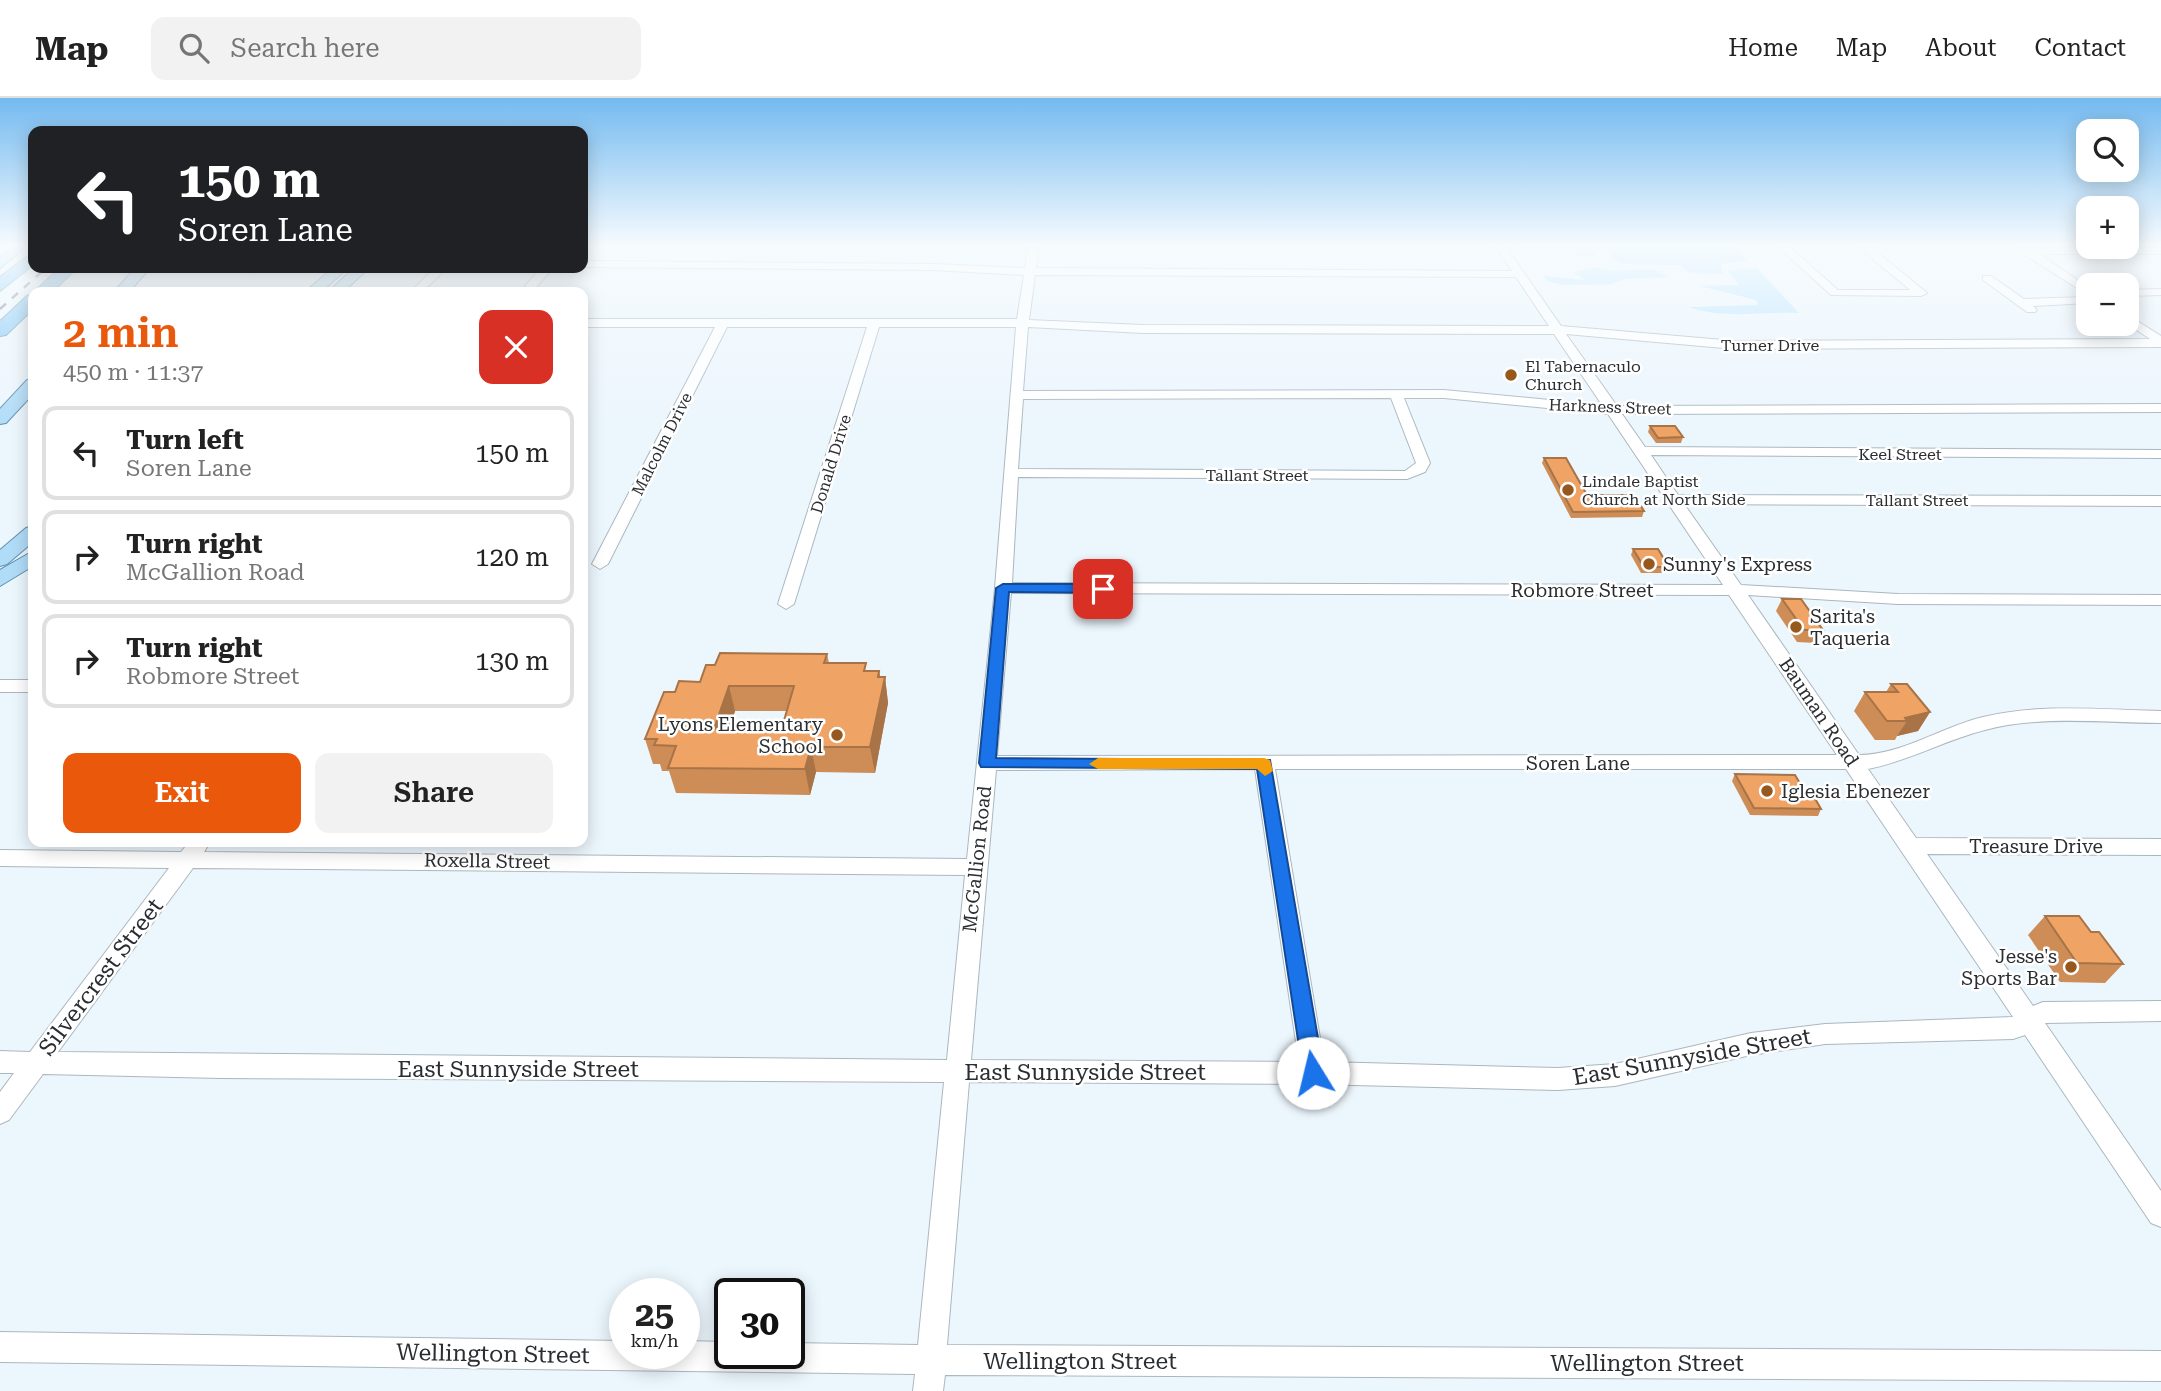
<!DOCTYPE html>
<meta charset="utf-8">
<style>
:root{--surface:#fff;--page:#f2f2f2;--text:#222;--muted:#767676;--line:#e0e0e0;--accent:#ea580c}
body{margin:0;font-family:"Roboto Serif",serif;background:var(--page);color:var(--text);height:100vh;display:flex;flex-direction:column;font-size:26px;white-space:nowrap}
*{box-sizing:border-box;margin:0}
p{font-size:23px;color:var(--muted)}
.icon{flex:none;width:38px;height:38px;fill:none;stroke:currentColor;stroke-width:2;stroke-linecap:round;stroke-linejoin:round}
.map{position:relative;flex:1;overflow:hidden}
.details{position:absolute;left:28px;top:189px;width:560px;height:560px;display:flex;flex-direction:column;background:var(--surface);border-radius:14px;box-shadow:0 4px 18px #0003}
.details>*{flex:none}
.banner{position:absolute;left:28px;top:28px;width:560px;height:147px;border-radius:14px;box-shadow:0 4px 18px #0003;background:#202124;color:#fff;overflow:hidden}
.fabs{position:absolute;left:2076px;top:21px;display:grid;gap:14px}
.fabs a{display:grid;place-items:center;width:63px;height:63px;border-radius:14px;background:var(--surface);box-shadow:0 4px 18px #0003;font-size:35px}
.speed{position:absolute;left:609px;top:1180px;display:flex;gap:14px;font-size:35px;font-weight:700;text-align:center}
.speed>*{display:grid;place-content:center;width:91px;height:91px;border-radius:50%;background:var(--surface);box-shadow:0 4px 18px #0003;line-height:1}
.speed small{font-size:18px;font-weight:400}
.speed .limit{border:4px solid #111;border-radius:10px;background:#fff;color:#111}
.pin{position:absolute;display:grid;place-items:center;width:60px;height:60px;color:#fff;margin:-30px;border-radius:14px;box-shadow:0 4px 10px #0006}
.me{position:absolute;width:77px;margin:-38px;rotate:351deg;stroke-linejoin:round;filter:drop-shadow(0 0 5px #0008)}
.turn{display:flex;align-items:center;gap:24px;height:147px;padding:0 35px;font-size:32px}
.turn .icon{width:91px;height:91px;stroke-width:2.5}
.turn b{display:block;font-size:49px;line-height:60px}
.round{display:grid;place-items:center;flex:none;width:74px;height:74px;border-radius:14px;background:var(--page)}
.head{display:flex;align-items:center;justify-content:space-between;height:119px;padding:0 35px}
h1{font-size:42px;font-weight:600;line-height:52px;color:var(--accent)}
.cta{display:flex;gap:14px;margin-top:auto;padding:14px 35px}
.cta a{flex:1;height:80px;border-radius:14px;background:var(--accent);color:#fff;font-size:28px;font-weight:600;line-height:80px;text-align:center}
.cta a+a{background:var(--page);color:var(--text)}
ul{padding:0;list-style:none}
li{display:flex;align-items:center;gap:21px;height:94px;margin:0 14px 10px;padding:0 21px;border:4px solid var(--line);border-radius:14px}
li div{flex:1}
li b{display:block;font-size:26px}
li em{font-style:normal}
header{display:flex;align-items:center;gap:42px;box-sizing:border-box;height:98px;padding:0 35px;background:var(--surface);border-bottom:2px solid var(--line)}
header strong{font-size:33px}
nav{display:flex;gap:38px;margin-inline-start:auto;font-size:24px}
.search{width:490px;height:63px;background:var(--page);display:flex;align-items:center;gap:18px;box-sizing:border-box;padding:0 24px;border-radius:14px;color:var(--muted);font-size:26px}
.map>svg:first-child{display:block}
.green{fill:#b7e2ff}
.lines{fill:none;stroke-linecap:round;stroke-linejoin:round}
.minor-casing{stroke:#abb7bf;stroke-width:2}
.major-casing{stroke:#6090b0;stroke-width:2}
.highway-casing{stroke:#6090b0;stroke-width:2}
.minor{fill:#fff;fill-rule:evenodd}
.major{fill:#b1dcf8;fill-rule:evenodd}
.highway{fill:#7dc5f4;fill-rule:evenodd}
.rail{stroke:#70767b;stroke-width:2.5;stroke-dasharray:8 8;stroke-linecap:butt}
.wall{fill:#ce8d57;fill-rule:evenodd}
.shaded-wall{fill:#a77347}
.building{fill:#efa465;stroke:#a77347;stroke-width:2;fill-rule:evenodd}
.route{fill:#1a73e8;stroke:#114b97;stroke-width:2}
.slow{fill:#f59e0b}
.poi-dot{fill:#96581d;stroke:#fff;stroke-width:2.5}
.labels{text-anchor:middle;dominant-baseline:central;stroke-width:5;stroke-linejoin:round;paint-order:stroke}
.far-street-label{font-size:16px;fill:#2a2e32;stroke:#fff}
.far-poi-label{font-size:16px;fill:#2a2e32;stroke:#fff;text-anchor:start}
.poi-label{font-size:19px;fill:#2a2e32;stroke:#fff;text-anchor:start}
.street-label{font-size:19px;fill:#2a2e32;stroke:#fff}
.near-street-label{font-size:23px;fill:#2a2e32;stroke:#fff}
</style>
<header>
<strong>Map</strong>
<div class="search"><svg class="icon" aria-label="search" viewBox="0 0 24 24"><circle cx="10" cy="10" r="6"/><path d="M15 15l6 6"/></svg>Search here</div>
<nav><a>Home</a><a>Map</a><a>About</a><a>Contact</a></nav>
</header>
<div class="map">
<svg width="2161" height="1293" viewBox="0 0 2161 1293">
<rect width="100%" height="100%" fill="#ecf6fd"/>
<g class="green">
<polygon points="1514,146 1731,146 1748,162 1721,166 1722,176 1690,175 1680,167 1622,166 1608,158 1616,154 1593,154 1595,158 1579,158 1567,151 1533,154"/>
<polygon points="1594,170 1614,173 1653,171 1667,179 1624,181 1612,186 1565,187 1546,183 1544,178 1585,182 1573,174"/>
<path d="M 1757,170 L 1799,215 C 1763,213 1724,222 1689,209 L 1758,207 L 1756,202 L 1700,188 L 1739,187 L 1728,173 Z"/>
</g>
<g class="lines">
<g class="minor-casing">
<g id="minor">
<path d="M 1029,146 L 1039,146 L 1036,170 L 1512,173 L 1494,146 L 1504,146 L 1561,228 L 1735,243 L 2150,241 L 2126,225 L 2126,216 L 2161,238 L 2161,249 L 1735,251 L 1566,236 L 1617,308 L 2161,306 L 2161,314 L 1622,316 L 1645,349 L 2161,352 L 2161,360 L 1651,357 L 1678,397 L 2161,398 L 2161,408 L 1684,406 L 1741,487 L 1898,496 L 2161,497 L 2161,507 L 1898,506 L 1748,497 L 1859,657 C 1902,657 1941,629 1983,619 C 2040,605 2102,612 2161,613 L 2161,625 C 2104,625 2041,617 1985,632 C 1945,642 1909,663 1868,671 L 1916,740 L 2161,741 L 2161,757 L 1927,756 L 2033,908 L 2043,904 L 2161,903 L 2161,923 L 2045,925 L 2161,1093 L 2161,1129 L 2151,1125 L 2025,937 L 2013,941 L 1825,946 L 1751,957 L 1615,988 L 1558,992 L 1313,986 L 969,984 L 947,1247 L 2161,1253 L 2161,1283 L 945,1277 L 943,1293 L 913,1293 L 915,1276 L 0,1264 L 0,1234 L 625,1243 L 625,1255 L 684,1255 L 684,1243 L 730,1244 L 730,1255 L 789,1255 L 789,1245 L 918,1247 L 944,984 L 220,980 L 43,976 L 9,1022 L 0,1026 L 0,994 L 14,975 L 0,975 L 0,953 L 30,954 L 169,770 L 0,768 L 0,752 L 181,754 L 189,744 L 210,744 L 204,754 L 967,761 L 995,490 L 1016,229 L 879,229 L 794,506 L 786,511 L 778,506 L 867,229 L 727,229 L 608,466 L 600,471 L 592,466 L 715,229 L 583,229 L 583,221 L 1017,221 L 1024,177 L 934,172 L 583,169 L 583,163 L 934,166 L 1025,170 ZM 1035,177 L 1516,179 L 1549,228 L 1143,227 L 1029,222 ZM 1028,229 L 1143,235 L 1554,236 L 1602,307 L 1444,292 L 1023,293 ZM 1391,300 L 1416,365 L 1405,373 L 1018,371 L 1023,301 ZM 1404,300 L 1444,300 L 1608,316 L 1723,487 L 1012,485 L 1018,379 L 1407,381 L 1425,374 L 1430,365 ZM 1011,495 L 1729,497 L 1837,657 L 997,658 ZM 1255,671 L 1299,964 L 971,962 L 996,672 ZM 1275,671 L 1846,671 L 2013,919 L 1825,926 L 1751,935 L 1615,966 L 1558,970 L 1324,964 ZM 193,770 L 965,777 L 947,962 L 58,954 Z"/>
<polygon points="1775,146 1786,146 1838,192 1910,192 1855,146 1867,146 1927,195 1921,198 1831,197"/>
<polygon points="2021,150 2161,150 2161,156 2039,156 2088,189 2088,197 2022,155"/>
<polygon points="435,170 447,170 422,194 410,194"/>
<polygon points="541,170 553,170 532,194 520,194"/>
<polygon points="1983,178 1991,178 2024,201 2088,199 2088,205 2033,208 2037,212 2035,214 2027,214 1983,182"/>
<polygon points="2161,191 2161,197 2126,198 2126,192"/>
<rect x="0" y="582" width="33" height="12"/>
</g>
</g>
<g class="major-casing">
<g id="major">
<polygon points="15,146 30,146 0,170 0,159"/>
<polygon points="135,170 150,170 129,194 114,194"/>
<polygon points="333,170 348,170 321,194 305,194"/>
<polygon points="354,170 369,170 343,194 328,194"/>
<polygon points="33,281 33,296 6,325 0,326 0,311 27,282"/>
<polygon points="33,428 33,444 7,466 0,468 0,452 26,430"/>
<polygon points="33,453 33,468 0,488 0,472"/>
</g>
</g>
<g class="highway-casing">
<g id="highway">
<polygon points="33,154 33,167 0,193 0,179"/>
<polygon points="60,170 77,170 52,194 34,194"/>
<polygon points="33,197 33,211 6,237 0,238 0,223 27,198"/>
</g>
</g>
<use href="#minor" class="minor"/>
<use href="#major" class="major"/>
<use href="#highway" class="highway"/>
<polyline class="rail" points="0,211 46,170"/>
</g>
<g class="wall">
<polygon points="1650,328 1683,339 1681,345 1656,345 1648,334"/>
<polygon points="1544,360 1587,397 1644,413 1642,419 1571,420 1542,365"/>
<polygon points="1633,451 1669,469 1667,475 1641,475 1631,457"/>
<polygon points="1782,501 1823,532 1816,545 1797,544 1776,513"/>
<path d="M 827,556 L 829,565 L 867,573 L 879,573 L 880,579 L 885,579 L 888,605 L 875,675 L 816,674 L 810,697 L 676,695 L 669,673 L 662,673 L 660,666 L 653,666 L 645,641 L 675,594 L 700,584 ZM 735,613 L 787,613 L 783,626 L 773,632 L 729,631 Z"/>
<polygon points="1891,586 1930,614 1918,633 1897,638 1895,642 1875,642 1854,613 1865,594 1886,594"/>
<polygon points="1735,676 1807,697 1821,711 1818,718 1750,717 1732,683"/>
<polygon points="2045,818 2091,834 2123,866 2105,885 2060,884 2028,837"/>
</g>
<g class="shaded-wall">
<polygon points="879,573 882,593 885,579 888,605 875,675 870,649"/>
<polygon points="729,588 735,613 721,657 714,631"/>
<polygon points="1930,614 1918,633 1897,638 1907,623 1905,620"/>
<polygon points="811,649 816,674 810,697 805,671"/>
</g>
<g class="building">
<polygon points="1650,328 1675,328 1683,339 1658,340"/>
<polygon points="1544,360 1566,360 1587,397 1634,397 1644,413 1573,414"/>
<polygon points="1633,451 1658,451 1669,469 1644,469"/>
<polygon points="1782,501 1801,501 1823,532 1804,532"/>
<path d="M 720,555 L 827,556 L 824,565 L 866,565 L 864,573 L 879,573 L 878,579 L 885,579 L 870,649 L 811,649 L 805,671 L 668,670 L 676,648 L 654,647 L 657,641 L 645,641 L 664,594 L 675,594 L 679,583 L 700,584 L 706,567 L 715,567 ZM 729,588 L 794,588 L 783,626 L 775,626 L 773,632 L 714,631 Z"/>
<polygon points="1891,586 1907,586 1930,614 1905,620 1907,623 1887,623 1865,594 1898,594"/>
<polygon points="1735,676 1795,677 1807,697 1813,697 1821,711 1754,710"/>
<polygon points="2045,818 2079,818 2091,834 2099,834 2123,866 2077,865"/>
</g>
<linearGradient id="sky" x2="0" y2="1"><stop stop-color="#74baf0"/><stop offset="0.45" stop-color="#f6fbfe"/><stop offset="1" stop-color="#f6fbfe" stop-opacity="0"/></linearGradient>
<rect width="2161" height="327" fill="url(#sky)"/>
<polygon class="route" points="1003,486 1103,486 1110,491 1103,495 1009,494 996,660 1270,662 1324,975 1320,981 1313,984 1306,981 1303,975 1257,671 981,669 979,665 996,490"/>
<polygon class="slow" points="1098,660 1264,660 1270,662 1273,673 1265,678 1257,671 1098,671 1089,666"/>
<g class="poi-dot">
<circle cx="1511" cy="277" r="7"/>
<circle cx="1568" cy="392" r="7"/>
<circle cx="1649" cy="466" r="7"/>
<circle cx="1796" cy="529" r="7"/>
<circle cx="837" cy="637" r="7"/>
<circle cx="1767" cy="693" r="7"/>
<circle cx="2071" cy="869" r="7"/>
</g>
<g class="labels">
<g class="far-street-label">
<text x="1770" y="247">Turner Drive</text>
<text transform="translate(1610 309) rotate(2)">Harkness Street</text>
<text transform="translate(662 346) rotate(-63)">Malcolm Drive</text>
<text x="1900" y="356">Keel Street</text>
<text transform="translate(831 366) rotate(-73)">Donald Drive</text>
<text x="1257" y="377">Tallant Street</text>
<text x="1917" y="402">Tallant Street</text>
</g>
<g class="far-poi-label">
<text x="1525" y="268">El Tabernaculo<tspan x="1525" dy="18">Church</tspan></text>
<text x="1582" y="383">Lindale Baptist<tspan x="1582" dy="18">Church at North Side</tspan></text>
</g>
<g class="poi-label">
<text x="1663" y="466">Sunny's Express</text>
<text x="1810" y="518">Sarita's<tspan x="1810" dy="22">Taqueria</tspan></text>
<text x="823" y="626" text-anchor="end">Lyons Elementary<tspan x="823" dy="22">School</tspan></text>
<text x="1781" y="693">Iglesia Ebenezer</text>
<text x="2057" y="858" text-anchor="end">Jesse's<tspan x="2057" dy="22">Sports Bar</tspan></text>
</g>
<g class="street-label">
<text x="1582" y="492">Robmore Street</text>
<text transform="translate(1819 614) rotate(56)">Bauman Road</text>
<text x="1578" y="665">Soren Lane</text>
<text x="2036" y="748">Treasure Drive</text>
<text transform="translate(977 761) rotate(-84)">McGallion Road</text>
<text transform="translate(487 763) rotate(1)">Roxella Street</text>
</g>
<g class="near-street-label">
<text transform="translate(101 879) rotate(-53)">Silvercrest Street</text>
<text transform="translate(1692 959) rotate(-10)">East Sunnyside Street</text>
<text x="518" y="971">East Sunnyside Street</text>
<text x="1085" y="974">East Sunnyside Street</text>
<text transform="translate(493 1256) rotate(1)">Wellington Street</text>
<text x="1080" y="1263">Wellington Street</text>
<text x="1647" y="1265">Wellington Street</text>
</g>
</g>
</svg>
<div class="fabs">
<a><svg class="icon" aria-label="search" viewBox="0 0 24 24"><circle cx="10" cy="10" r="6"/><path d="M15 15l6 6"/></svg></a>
<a>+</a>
<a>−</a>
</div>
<div class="speed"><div>25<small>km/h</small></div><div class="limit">30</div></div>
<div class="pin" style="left:1103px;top:491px;background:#d93025"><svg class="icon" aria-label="arrive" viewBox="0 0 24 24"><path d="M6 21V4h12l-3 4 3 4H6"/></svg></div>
<svg class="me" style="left:1313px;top:975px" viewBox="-20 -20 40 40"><circle r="19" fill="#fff"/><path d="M0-13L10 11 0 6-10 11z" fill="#1a73e8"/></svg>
<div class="banner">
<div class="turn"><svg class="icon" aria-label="left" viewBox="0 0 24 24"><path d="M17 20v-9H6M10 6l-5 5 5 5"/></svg><div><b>150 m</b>Soren Lane</div></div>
</div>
<section class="details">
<div class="head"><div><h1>2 min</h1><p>450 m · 11:37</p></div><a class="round" style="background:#d93025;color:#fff"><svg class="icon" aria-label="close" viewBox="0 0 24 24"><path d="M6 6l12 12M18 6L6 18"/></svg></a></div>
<ul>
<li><svg class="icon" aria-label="left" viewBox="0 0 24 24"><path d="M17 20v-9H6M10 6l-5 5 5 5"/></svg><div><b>Turn left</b><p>Soren Lane</p></div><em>150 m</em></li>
<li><svg class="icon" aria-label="right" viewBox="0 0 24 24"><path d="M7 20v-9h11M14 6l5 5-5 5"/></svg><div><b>Turn right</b><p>McGallion Road</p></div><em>120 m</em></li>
<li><svg class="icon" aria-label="right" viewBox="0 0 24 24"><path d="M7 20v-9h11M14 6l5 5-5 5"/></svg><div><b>Turn right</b><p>Robmore Street</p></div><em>130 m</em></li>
</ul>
<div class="cta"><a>Exit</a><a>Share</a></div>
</section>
</div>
